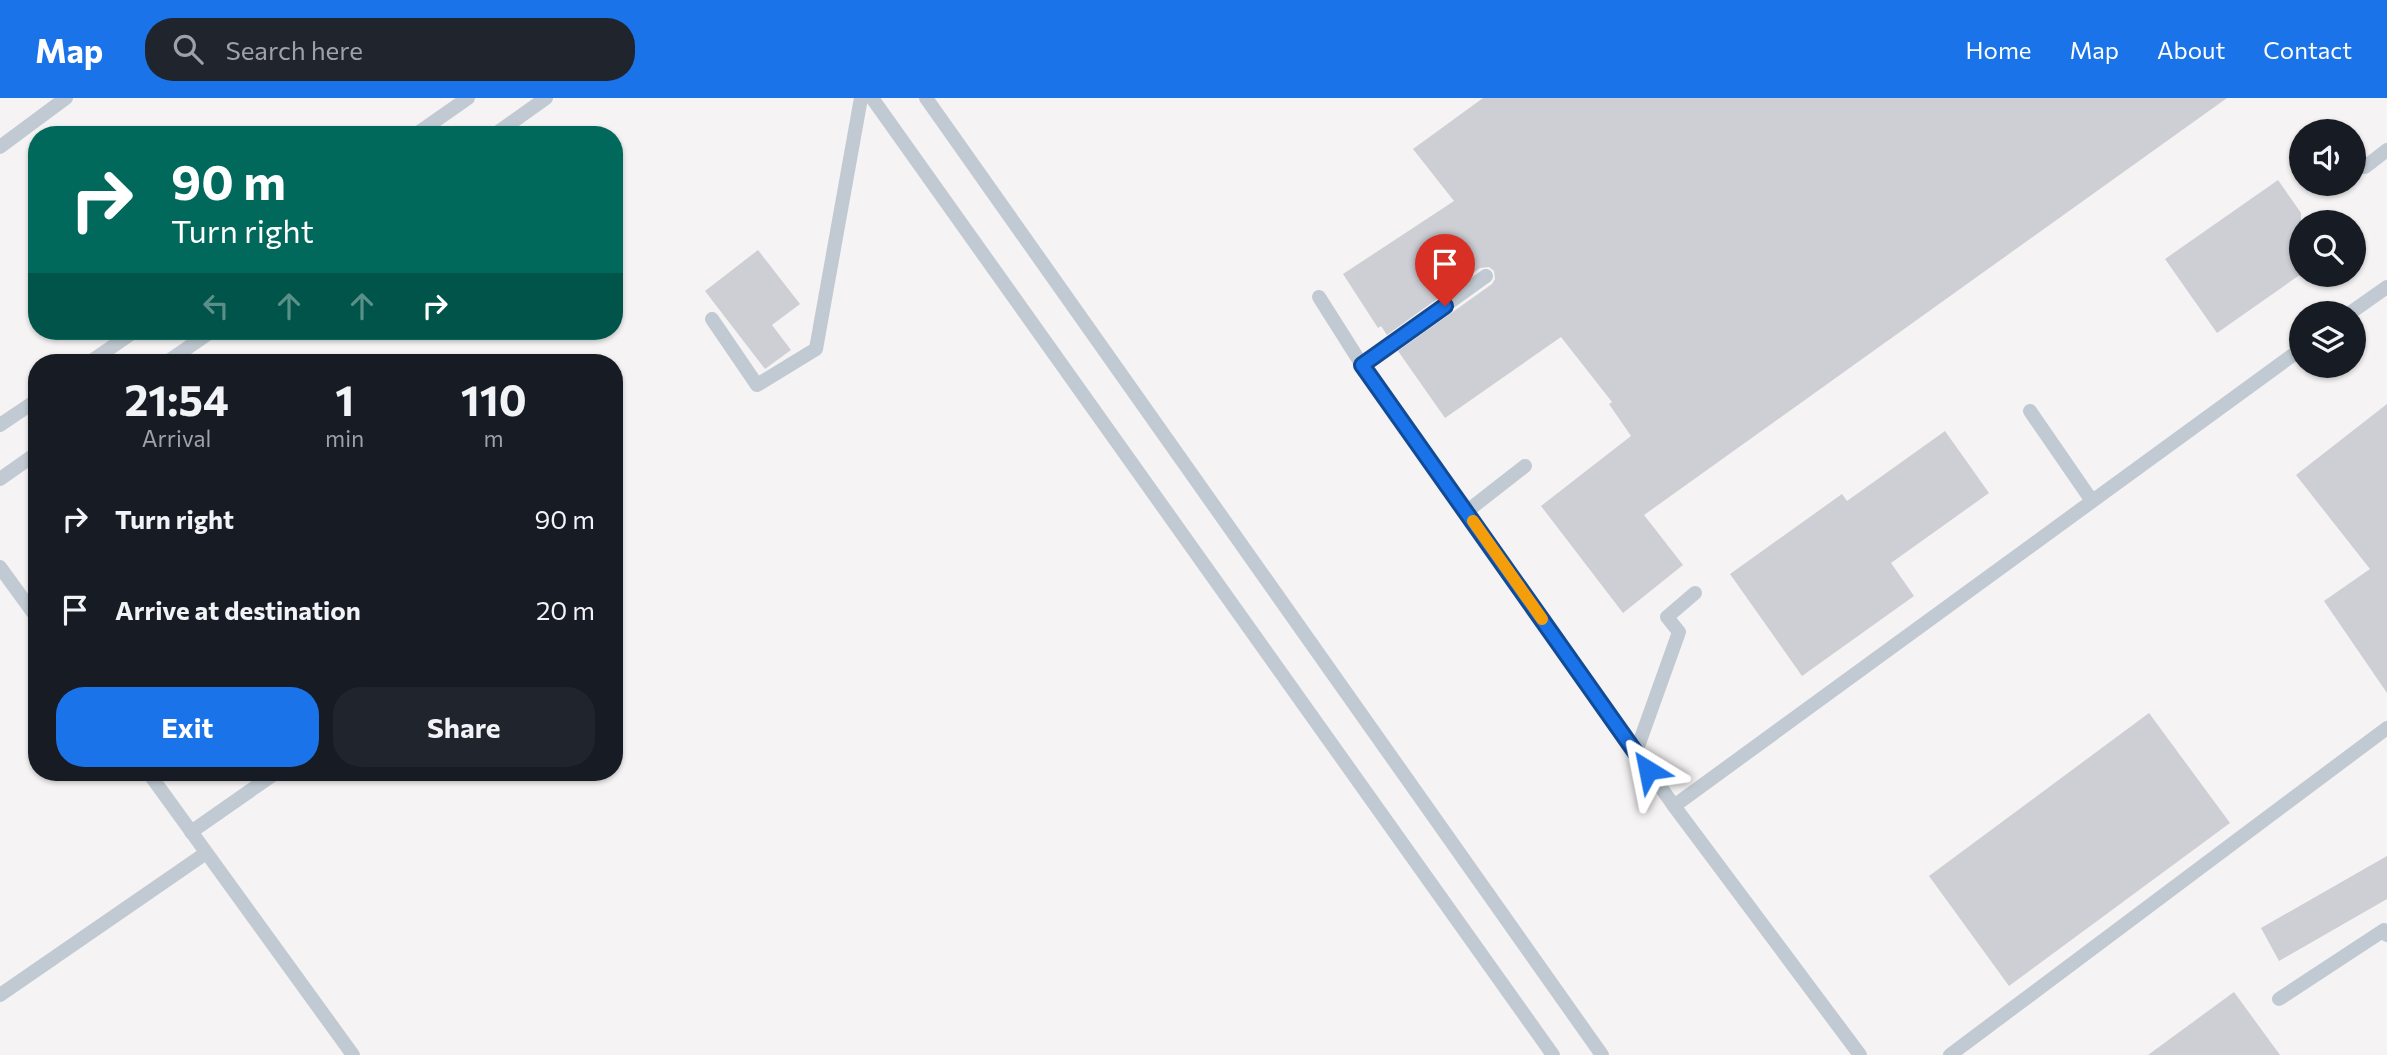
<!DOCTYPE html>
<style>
:root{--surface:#171b24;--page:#20242c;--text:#f1f3f6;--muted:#9ea1a6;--accent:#1a73e8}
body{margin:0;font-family:Commissioner,sans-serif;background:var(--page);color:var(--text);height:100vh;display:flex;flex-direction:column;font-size:26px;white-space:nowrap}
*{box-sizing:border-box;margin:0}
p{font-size:23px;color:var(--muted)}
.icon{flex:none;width:38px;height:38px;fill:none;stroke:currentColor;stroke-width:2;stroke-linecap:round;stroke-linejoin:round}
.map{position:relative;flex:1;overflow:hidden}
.side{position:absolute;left:28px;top:256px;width:595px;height:427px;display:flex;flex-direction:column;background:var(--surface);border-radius:28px;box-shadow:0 2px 5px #0004}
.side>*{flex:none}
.guide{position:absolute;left:28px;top:28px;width:595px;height:214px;border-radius:28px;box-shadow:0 2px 5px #0004;background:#00695c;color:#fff;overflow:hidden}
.tools{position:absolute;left:2289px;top:21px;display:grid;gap:14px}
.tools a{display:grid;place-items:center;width:77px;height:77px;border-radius:50%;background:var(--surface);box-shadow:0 2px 5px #0004;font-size:35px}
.pin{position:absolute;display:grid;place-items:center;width:60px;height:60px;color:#fff;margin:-72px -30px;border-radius:50% 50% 50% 0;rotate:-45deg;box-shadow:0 0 7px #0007}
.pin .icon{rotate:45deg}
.me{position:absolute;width:77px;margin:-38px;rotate:325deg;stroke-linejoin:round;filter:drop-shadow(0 0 5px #0008)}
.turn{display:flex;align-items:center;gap:24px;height:147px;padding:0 28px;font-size:32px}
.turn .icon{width:91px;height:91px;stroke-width:2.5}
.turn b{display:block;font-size:49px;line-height:60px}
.lanes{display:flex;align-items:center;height:66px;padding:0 28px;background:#0003;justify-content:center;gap:35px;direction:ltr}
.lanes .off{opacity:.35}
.eta{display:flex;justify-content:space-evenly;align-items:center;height:119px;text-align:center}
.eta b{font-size:42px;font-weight:700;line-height:49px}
.cta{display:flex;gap:14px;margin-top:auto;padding:14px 28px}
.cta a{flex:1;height:80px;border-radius:28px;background:var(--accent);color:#fff;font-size:28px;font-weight:700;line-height:80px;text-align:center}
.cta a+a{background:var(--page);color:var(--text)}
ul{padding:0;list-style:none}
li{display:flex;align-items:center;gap:21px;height:91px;padding:0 28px}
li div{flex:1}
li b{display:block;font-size:26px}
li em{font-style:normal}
header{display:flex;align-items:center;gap:42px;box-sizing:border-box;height:98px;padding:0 35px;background:var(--accent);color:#fff}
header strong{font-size:33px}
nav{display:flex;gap:38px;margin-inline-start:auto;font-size:24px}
.search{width:490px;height:63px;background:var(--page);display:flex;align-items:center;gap:18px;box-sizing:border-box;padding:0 24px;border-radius:28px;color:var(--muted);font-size:26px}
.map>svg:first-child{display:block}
.building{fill:#cdcfd5}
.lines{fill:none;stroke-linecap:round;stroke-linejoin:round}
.service{stroke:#c1cad2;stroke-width:14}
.route-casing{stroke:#114b97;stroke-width:18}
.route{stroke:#1a73e8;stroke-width:12}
.slow{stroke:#f59e0b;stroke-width:12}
</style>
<header>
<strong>Map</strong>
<div class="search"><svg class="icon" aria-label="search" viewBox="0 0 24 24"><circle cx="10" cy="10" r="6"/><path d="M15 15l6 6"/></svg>Search here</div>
<nav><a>Home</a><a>Map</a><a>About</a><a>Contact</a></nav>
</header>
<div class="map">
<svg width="2387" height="957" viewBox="0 0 2387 957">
<rect width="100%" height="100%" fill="#f5f3f3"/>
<g class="building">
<polygon points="1483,0 2227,0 1644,417 1683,467 1623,515 1541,408 1631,338 1609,306 1612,304 1561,239 1445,320 1398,253 1492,186 1495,181 1494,173 1489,169 1480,170 1387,237 1381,228 1378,230 1343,176 1454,103 1413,51"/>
<polygon points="2278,82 2301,115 2301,176 2217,235 2165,161"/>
<polygon points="758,152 800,206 772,227 791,252 765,271 705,193"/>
<polygon points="2387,306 2387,595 2324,503 2370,471 2296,377"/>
<polygon points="1945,333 1989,395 1891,465 1914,498 1802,578 1730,476 1842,396 1847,403"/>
<polygon points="2149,615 2230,725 2009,888 1929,778"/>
<polygon points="2387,758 2387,801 2279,863 2261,830"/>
<polygon points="2234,894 2280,957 2148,957"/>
</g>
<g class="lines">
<g class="service">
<polyline points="872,0 1553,957"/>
<polyline points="926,0 1602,957"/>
<polyline points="415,37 468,0"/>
<polyline points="494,37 546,0"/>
<polyline points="0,49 66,0"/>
<polyline points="2365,69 2387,52"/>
<polyline points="1486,178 1362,267 1674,708 1860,957"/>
<polyline points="1319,199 1362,267"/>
<polyline points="2350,215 2387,189"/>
<polyline points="712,221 757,287 816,251 861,0"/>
<polyline points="90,264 135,233"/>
<polyline points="167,264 212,233"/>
<polyline points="2030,313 2092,403"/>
<polyline points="0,327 37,302"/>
<polyline points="0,381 37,355"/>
<polyline points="1466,414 1525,368"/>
<polyline points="0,469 37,520"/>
<polyline points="1636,654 1679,534 1667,519 1695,495"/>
<polyline points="148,674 353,957"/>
<polyline points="1674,708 2301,251"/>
<polyline points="191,734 277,674"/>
<polyline points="0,897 206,755"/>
<polyline points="2279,901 2384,832 2387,837"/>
<polyline points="1950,957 2387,630"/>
</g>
</g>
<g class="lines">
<g class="route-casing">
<polyline id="route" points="1445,208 1362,267 1648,672"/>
</g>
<use href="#route" class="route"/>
<polyline class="slow" points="1473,423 1542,521"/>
</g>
</svg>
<div class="tools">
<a><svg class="icon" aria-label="sound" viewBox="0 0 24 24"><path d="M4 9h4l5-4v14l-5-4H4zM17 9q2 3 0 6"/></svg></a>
<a><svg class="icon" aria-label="search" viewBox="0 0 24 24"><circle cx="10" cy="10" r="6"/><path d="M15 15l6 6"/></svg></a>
<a><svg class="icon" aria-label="layers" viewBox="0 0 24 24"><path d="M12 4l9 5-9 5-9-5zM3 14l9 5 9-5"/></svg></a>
</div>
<div class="pin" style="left:1445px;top:208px;background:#d93025"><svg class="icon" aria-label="arrive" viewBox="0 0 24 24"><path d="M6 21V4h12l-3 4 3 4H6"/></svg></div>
<svg class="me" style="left:1648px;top:672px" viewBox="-20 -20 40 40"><path d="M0-17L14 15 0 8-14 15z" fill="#1a73e8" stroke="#fff" stroke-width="4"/></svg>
<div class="guide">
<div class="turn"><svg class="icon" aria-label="right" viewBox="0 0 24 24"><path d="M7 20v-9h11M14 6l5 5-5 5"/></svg><div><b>90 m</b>Turn right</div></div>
<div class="lanes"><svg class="icon off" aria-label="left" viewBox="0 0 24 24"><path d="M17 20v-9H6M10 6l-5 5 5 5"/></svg><svg class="icon off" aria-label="ahead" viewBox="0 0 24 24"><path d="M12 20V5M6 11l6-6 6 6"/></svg><svg class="icon off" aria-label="ahead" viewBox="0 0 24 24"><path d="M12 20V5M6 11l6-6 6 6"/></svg><svg class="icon" aria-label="right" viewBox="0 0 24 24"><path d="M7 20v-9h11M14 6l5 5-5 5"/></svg></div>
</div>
<section class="side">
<div class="eta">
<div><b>21:54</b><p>Arrival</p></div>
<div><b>1</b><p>min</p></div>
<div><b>110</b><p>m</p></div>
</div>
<ul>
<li><svg class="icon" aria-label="right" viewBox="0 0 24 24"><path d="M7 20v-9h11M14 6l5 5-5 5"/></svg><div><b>Turn right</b></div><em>90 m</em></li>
<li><svg class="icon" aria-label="arrive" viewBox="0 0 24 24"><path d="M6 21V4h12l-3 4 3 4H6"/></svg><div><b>Arrive at destination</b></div><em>20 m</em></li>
</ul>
<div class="cta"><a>Exit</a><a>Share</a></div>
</section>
</div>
